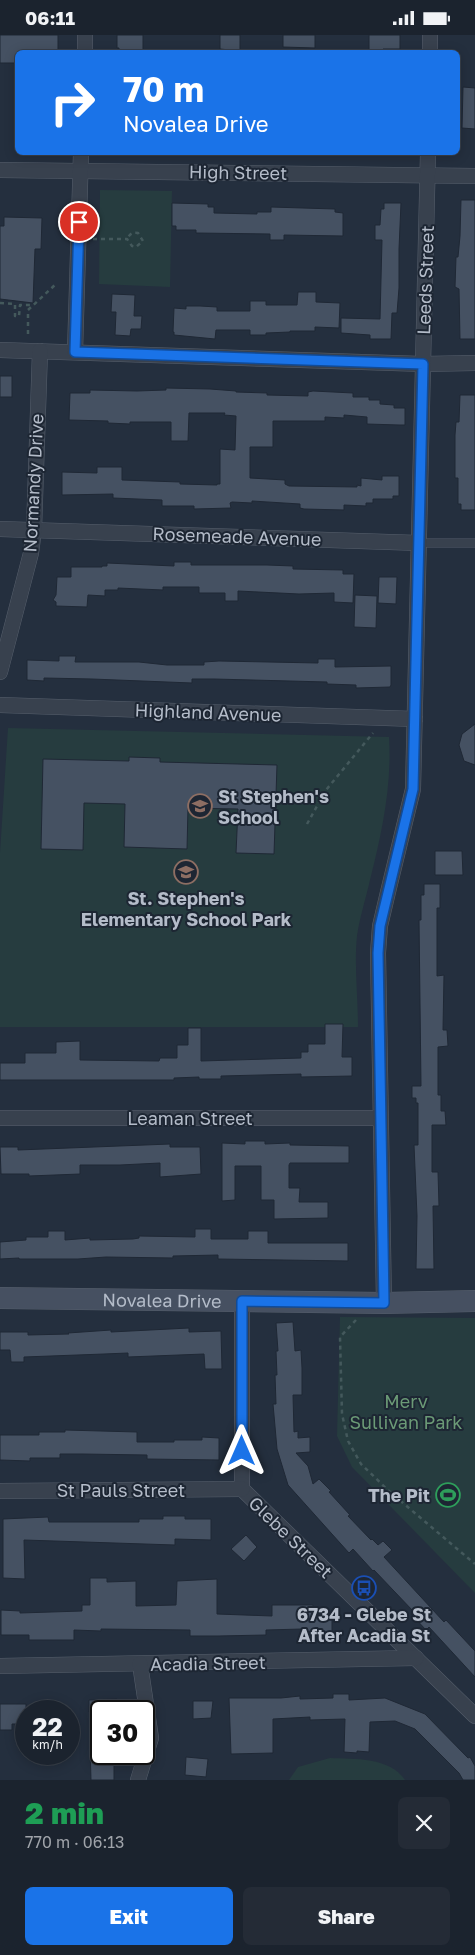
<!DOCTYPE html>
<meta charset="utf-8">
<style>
:root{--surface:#1b232e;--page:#242b36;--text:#f1f3f6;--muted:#a0a4aa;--line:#39404a;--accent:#1a73e8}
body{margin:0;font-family:"Golos Text",sans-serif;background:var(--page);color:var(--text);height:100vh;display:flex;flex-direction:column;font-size:19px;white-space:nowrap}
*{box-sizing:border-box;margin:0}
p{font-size:16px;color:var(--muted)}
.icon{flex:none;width:28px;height:28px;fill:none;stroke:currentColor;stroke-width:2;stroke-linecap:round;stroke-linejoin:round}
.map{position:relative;height:1745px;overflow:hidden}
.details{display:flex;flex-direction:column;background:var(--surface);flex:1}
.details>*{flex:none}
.hud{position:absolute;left:15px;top:15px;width:445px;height:105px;border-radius:8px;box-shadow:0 2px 12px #0003,0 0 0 1px var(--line);background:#1a73e8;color:#fff;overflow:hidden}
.speed{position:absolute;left:15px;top:1665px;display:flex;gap:10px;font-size:25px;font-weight:700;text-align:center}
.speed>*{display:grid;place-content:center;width:65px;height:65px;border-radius:50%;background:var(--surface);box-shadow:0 2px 12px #0003,0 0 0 1px var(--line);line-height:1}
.speed small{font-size:12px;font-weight:400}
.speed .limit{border:2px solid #111;border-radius:8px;background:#fff;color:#111}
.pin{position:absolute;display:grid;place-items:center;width:42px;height:42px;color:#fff;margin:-21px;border:2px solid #fff;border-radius:50%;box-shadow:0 1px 5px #0007}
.me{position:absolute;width:55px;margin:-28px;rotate:0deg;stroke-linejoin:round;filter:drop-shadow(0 0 4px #0008)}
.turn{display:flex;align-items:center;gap:18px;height:105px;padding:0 25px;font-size:22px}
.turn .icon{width:65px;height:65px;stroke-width:2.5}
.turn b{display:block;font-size:35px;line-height:42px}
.round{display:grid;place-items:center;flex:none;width:52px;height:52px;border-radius:8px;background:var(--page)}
.summary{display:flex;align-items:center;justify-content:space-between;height:85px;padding:0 25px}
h1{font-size:30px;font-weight:800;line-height:38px;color:#1e9e55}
.action{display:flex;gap:10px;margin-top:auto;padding:10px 25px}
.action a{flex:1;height:58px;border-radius:8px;background:var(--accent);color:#fff;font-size:20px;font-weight:800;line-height:58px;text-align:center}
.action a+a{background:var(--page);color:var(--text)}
.status{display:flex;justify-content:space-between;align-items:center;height:35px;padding:0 25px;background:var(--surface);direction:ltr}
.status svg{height:14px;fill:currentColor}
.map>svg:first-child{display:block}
.green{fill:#263c3f}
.building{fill:#455162;stroke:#1f2835}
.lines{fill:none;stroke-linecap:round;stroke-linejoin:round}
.lane-casing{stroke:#565f6c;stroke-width:9}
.street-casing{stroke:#565f6c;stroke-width:16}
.secondary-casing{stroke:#565f6c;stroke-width:22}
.path{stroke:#44595c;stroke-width:2.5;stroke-dasharray:4 4;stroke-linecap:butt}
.lane{stroke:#38414e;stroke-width:8}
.street{stroke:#38414e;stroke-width:15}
.secondary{stroke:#465061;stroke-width:21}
.route-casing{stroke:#114b97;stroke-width:12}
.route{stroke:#1a73e8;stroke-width:9}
.labels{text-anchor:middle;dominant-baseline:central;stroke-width:4;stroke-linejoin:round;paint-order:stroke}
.street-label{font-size:18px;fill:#b4bcc9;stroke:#1d2633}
.poi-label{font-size:18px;font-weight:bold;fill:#b4bcc9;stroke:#1d2633}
.park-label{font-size:18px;fill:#6b9a76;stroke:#1d2633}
</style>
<div class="status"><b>06:11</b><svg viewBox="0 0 49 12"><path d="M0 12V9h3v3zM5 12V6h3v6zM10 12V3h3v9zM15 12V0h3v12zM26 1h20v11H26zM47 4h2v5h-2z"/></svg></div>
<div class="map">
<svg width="475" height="1745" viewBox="0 0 475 1745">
<rect width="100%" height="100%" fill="#242f3e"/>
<g class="green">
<polygon points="100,155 172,156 170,252 99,249"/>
<path d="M 8,693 L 389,702 C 392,751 382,797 370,845 C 366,863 360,881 357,901 C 354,930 358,962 358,992 L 0,992 L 0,818 Z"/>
<polygon points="340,1282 475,1283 475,1558 352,1432 337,1401"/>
<path d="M 330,1723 C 354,1724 390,1722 405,1745 L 289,1745 L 298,1732 Z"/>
</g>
<g class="building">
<polygon points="0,0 58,0 58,15 50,15 50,18 18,18 18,28 0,28"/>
<polygon points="117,0 143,0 143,18 119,18 119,13 117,13"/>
<polygon points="220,0 240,0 240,16 220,14"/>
<polygon points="283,0 315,0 315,13 283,12"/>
<polygon points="369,0 400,0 400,14 383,14 383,17 369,18"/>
<polygon points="463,52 475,53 475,94 462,93"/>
<polygon points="461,165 475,165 475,304 460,304 459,254 455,252 456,222 458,222 460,201"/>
<polygon points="172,168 208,169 208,172 214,172 214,178 257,179 257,177 271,177 271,172 335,174 335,177 343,178 343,201 284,200 284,205 270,205 270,199 196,198 196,195 176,195 176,191 172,191"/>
<polygon points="384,168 401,168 399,214 399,253 397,278 392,278 391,304 370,304 370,300 341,298 341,283 380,284 382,205 375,205 375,190 380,190 381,174 384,174"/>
<polygon points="4,182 42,183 41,214 35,214 33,268 0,264 0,191 4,191"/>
<polygon points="298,257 316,257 316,267 340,268 339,293 315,292 315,296 290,296 290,297 266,298 266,300 250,300 250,295 216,295 215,304 174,300 174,297 173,297 174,273 186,274 186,271 200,271 217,272 217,276 250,276 250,266 266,266 266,270 297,270"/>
<polygon points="112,259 135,260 134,281 142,281 141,294 131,294 130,301 115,300 116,277 111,277"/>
<rect x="0" y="341" width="12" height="21"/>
<polygon points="166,353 210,354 236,356 236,357 267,358 267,360 308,361 308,357 313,356 353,358 353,362 369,362 369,365 380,365 380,369 394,370 394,373 405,373 405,390 399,390 367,389 367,382 344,380 344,383 325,382 325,386 273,386 273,412 250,412 250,443 285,445 285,449 289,451 357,452 357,450 361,451 361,443 382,445 382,441 399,441 399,461 393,461 393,464 373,464 373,468 366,468 366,471 344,470 344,475 304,474 300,473 300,469 252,466 252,468 232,467 230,468 231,473 194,474 194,471 162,471 162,465 113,463 113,459 62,460 62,437 97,438 97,432 122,432 122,445 180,447 180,449 217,450 217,449 220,449 220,414 235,415 236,381 224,380 225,378 189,378 188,406 171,406 171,387 130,387 130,389 108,388 108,386 69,385 70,358 90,358 90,355 137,356 166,355"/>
<polygon points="460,360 475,360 475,475 461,475 461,469 458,469 458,443 455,443 455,400 456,387 459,387"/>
<polygon points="174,527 191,527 191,530 267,530 293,531 293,534 343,535 343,539 354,539 353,568 334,567 334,558 299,559 238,556 238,566 225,566 225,558 199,558 199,552 163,552 163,555 118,553 118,555 105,555 105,561 88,560 87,572 56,571 56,567 53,565 56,560 57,542 71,542 71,532 102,532 102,531 107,531 107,528 174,531"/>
<polygon points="379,542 397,542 396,569 378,568"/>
<polygon points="355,560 377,561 376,593 354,592"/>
<polygon points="59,621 76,621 75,627 139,627 167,630 204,630 204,627 219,626 318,628 318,624 335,624 335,632 391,631 391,650 390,652 356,653 356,650 327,649 327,647 214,644 192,644 192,648 92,644 44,643 44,646 27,645 27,625 59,626"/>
<polygon points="475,689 475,730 464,726 459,710 462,699"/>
<polygon points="129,722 160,723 160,727 277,730 274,819 236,818 238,774 188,773 187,814 124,812 125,769 84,768 83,815 41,814 43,724 129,726"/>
<polygon points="435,816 462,816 463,840 435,840"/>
<polygon points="424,849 440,849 440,873 437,873 437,941 444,940 443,995 447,995 448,1011 438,1012 438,1060 441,1060 441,1076 445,1076 446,1090 432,1090 432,1137 438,1137 439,1171 433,1171 434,1234 416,1234 417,1181 414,1110 418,1110 418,1068 416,1068 416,1063 412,1063 412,1051 421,1051 419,885 421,885 421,860 424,860"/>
<polygon points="325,989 343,989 342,1022 352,1022 352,1041 301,1042 301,1039 221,1041 221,1044 199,1044 199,1042 174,1043 174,1045 0,1045 0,1028 25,1028 25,1018 56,1018 56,1007 80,1006 80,1025 159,1026 160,1023 177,1023 177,1010 188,1010 188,993 201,993 201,1026 301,1023 301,1017 308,1017 308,1009 325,1009"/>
<polygon points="245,1106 265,1106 265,1109 290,1108 290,1110 349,1111 349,1128 290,1128 289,1130 289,1153 300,1153 299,1167 328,1167 328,1183 274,1184 274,1165 261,1165 261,1131 235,1131 235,1165 222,1166 222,1108 245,1109"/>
<polygon points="170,1109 170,1112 200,1112 201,1139 160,1142 160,1128 120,1130 80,1130 80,1139 29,1141 29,1139 1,1139 0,1112 18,1112 18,1115"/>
<polygon points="195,1194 211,1194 211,1204 248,1204 248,1196 268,1196 268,1208 348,1208 348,1226 218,1224 218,1220 173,1221 173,1223 106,1222 78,1224 19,1224 19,1223 0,1224 0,1207 26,1205 26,1202 48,1202 48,1196 65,1196 65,1205 90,1203 90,1205 133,1204 139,1203 139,1201 195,1202"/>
<polygon points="293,1287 295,1316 301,1315 302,1333 302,1360 293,1360 294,1397 298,1396 298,1403 310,1402 310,1417 296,1418 308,1431 313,1449 319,1444 331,1456 329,1457 350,1480 348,1481 371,1505 372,1504 378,1510 383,1506 392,1515 384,1522 444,1587 446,1585 475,1616 475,1642 429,1592 426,1595 411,1579 413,1576 374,1535 373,1536 353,1514 349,1518 288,1450 277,1414 273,1369 276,1369 275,1340 277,1340 276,1316 278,1316 276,1288"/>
<polygon points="189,1293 189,1297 221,1296 222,1334 205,1334 204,1319 128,1322 128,1318 104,1319 24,1322 24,1327 11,1327 10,1315 0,1315 0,1297 28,1297 28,1300 69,1299 68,1298 111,1295 111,1297"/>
<polygon points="65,1395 137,1397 137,1407 174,1407 174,1405 202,1405 202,1402 219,1403 219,1425 147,1424 147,1420 83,1419 60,1419 60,1423 30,1423 30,1426 0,1425 0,1400 39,1400 39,1397 65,1397"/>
<polygon points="163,1481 185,1481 185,1484 211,1484 211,1505 175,1504 175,1510 24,1505 25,1544 3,1543 3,1484 48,1482 49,1487 139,1487 139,1484 163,1484"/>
<polygon points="246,1500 257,1512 244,1526 231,1514"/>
<polygon points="90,1543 107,1543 107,1547 136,1546 136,1571 176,1570 177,1546 217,1544 217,1579 272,1581 272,1570 313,1570 313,1582 332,1582 332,1602 302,1602 302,1594 266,1595 266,1600 218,1601 190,1601 190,1595 101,1594 101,1596 74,1595 74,1605 29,1605 29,1600 1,1600 1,1575 20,1576 20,1578 82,1576 82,1570 90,1570"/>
<polygon points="333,1659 349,1659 349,1665 385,1663 425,1679 468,1723 470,1722 475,1731 475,1745 463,1745 459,1738 415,1694 395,1686 370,1687 369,1717 357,1716 357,1718 344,1717 345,1684 310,1685 310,1682 273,1684 273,1718 231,1719 229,1663 281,1663 300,1661 300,1664 333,1663"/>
<polygon points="117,1664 117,1676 89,1677 89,1665"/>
<polygon points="193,1666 213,1666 211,1683 193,1684"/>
<polygon points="0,1669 26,1669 26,1689 12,1689 12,1695 0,1695"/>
<polygon points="101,1710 101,1719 114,1719 114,1745 91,1745 90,1711"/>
<polygon points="186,1722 208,1724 206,1742 185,1740"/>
</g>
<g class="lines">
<g class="lane-casing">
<polyline id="lane" points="419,508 475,508"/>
</g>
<g class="street-casing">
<g id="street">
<polyline points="85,18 85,0"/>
<polyline points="430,18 430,0"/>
<polyline points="0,135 475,141"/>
<polyline points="0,315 423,329 475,328"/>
<polyline points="75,317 81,118"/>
<polyline points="0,494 419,508"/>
<polyline points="0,637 31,518 34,495 40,316"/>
<polyline points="0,670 415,684"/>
<polyline points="0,1083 380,1083"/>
<polyline points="242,1266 242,1454 475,1681"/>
<polyline points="384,1268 378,918 380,891 388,857 413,754 428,118"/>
<polyline points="0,1456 242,1454"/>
<polyline points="0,1631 416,1623"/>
<polyline points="138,1745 151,1703 140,1629"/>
</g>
</g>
<g class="secondary-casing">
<g id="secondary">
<path id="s1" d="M 0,1263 L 384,1268 L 475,1266"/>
</g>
</g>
<g class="path">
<path d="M 93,204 L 127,204 L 132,211 L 136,212 L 143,206 L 138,198 C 132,197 130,199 127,204"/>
<polyline points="0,268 15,269 15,281 19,281 20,270 32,270"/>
<polyline points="28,299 28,275 56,249"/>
<polyline points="307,789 326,755 373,698"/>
<polyline points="356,1285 340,1302 342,1379 348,1406 361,1429 390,1457 475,1529"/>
</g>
<use href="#lane" class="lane"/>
<use href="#street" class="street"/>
<use href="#secondary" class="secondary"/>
</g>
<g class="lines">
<g class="route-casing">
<polyline id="route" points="79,187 75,317 423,329 413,754 380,891 378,918 384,1268 242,1266 242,1416"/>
</g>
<use href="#route" class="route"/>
</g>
<defs>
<g id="school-ring" transform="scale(1.25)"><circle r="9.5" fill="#1d2633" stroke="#8d6e63" stroke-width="1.5"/><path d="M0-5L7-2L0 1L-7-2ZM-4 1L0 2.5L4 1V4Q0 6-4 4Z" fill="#8d6e63"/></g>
<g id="stadium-ring" transform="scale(1.25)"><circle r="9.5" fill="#1d2633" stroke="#2e9e5b" stroke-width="1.5"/><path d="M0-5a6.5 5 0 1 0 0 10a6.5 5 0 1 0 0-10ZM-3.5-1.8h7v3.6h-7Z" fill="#2e9e5b"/></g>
<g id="bus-ring" transform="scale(1.25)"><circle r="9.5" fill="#1d2633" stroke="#1a4fb4" stroke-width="1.5"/><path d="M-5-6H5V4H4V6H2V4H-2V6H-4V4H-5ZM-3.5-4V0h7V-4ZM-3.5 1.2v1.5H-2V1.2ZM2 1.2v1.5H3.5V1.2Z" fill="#1a4fb4"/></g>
</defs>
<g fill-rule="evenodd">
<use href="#school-ring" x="200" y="771"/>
<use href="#school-ring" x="186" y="837"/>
<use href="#stadium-ring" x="448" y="1460"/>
<use href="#bus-ring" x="364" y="1553"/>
</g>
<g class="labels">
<g class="street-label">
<text transform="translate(238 137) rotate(1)">High Street</text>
<text transform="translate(425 245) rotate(-88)">Leeds Street</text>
<text transform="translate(33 448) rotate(-87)">Normandy Drive</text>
<text transform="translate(237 501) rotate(2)">Rosemeade Avenue</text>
<text transform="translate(208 677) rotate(2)">Highland Avenue</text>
<text x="190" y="1083">Leaman Street</text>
<text stroke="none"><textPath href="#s1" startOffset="162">Novalea Drive</textPath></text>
<text x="121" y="1455">St Pauls Street</text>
<text transform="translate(291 1502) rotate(44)">Glebe Street</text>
<text transform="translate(208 1628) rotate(-1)">Acadia Street</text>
</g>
<g class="poi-label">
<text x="218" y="761" text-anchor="start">St Stephen's<tspan x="218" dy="21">School</tspan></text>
<text x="186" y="863">St. Stephen's<tspan x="186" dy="21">Elementary School Park</tspan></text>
<text x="430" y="1460" text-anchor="end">The Pit</text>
<text x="364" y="1579">6734 - Glebe St<tspan x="364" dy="21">After Acadia St</tspan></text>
</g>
<g class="park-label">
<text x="406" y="1366">Merv<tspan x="406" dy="21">Sullivan Park</tspan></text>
</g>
</g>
</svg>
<div class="speed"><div>22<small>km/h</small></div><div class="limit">30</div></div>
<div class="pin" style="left:79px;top:187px;background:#d93025"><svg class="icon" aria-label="arrive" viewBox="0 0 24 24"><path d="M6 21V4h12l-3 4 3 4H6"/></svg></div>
<svg class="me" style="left:242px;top:1416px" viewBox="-20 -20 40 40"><path d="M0-17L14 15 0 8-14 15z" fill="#1a73e8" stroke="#fff" stroke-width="4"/></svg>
<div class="hud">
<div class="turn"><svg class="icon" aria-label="right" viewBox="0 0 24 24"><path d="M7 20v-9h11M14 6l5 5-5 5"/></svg><div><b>70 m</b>Novalea Drive</div></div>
</div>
</div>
<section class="details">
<div class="summary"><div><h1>2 min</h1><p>770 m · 06:13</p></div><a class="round"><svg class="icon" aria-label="close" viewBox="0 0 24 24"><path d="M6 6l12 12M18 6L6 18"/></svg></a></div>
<div class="action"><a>Exit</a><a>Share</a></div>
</section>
